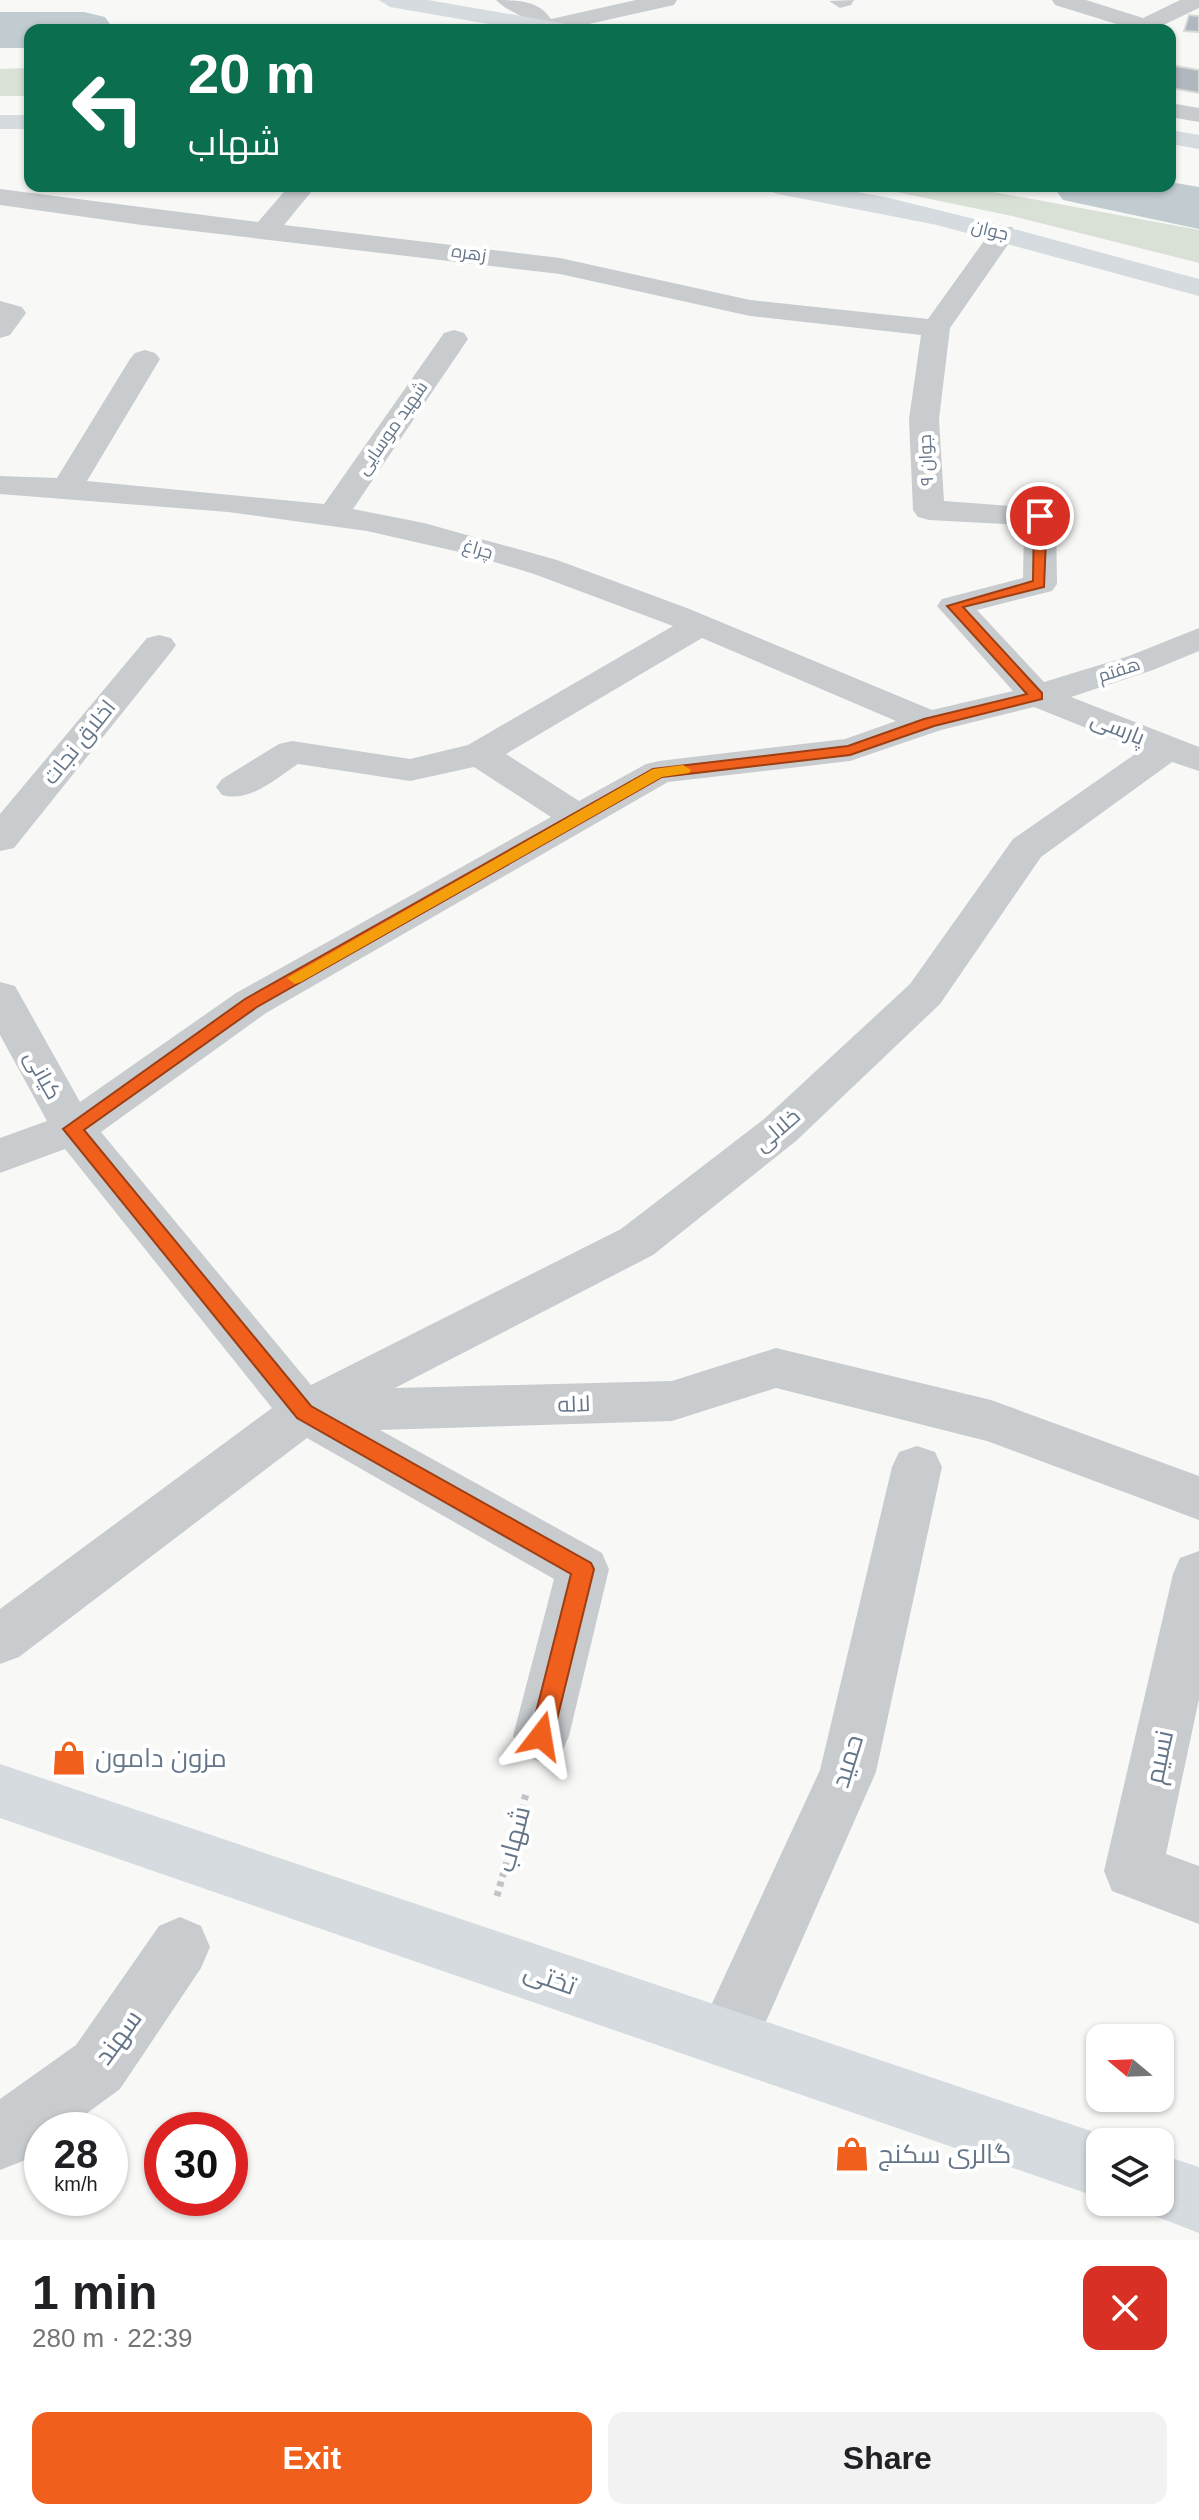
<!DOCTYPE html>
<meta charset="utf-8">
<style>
:root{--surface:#fff;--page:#f2f2f2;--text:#202124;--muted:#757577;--accent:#f15f1d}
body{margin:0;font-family:Arial,Cairo,sans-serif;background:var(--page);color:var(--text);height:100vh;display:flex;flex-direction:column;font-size:30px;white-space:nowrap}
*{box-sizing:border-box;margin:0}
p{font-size:26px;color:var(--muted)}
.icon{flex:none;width:44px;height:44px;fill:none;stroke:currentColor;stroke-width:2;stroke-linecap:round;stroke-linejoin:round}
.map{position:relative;height:2240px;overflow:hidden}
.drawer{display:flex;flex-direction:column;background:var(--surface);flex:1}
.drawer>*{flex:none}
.guide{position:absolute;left:24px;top:24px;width:1152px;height:168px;border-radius:16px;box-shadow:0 2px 6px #0004;background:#0b6e4f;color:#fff;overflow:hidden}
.needle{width:52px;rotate:289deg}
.fabs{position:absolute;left:1086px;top:2024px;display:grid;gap:16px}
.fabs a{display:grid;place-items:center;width:88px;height:88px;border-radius:16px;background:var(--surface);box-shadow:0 2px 6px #0004;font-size:40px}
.speed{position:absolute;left:24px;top:2112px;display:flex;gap:16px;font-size:40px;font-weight:700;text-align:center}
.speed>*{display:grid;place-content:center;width:104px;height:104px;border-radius:50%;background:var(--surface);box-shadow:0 2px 6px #0004;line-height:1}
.speed small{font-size:20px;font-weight:400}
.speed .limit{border:12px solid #d22;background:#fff;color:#111}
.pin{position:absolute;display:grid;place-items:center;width:68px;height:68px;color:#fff;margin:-34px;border:4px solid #fff;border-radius:50%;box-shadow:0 2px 8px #0007}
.me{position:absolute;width:88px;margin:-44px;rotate:14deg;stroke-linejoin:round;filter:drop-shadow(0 0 6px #0008)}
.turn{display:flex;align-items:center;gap:28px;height:168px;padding:0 32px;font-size:36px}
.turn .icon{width:104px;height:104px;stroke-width:2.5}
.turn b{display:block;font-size:56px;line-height:68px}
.round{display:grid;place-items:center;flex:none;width:84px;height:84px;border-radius:16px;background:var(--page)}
.headline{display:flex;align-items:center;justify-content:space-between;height:136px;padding:0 32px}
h1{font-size:48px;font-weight:800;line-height:60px}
.action{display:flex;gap:16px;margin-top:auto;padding:16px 32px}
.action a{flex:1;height:92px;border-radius:16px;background:var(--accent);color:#fff;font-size:32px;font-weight:800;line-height:92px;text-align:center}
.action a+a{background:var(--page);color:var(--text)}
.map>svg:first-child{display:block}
.green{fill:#d9e1d6}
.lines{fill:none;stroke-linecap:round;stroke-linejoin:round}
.river{fill:#c1ccd1;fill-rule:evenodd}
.building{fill:#b0b7be;stroke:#dadad8;stroke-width:2}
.path{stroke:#c1c3c6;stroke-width:7;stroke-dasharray:5 5;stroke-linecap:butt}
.minor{fill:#c8cccf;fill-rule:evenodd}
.major{fill:#d6dbe0;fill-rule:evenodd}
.route{fill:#f15f1d;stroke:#9d3e13;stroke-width:2}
.slow{fill:#f59e0b}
.labels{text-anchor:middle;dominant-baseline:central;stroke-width:8;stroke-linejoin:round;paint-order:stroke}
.far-street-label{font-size:18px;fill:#657689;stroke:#fff}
.street-label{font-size:22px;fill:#657689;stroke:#fff}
.near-street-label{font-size:26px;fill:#657689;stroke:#fff}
.near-poi-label{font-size:26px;fill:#657689;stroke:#fff;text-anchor:start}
</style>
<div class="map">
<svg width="1199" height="2240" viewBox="0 0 1199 2240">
<rect width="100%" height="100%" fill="#f8f9f6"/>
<g class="green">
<polygon points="30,68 30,96 0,96 0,69"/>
<polygon points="867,186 962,186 1199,230 1199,263 1012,216"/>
</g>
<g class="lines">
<g class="river">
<polygon points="0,12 84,12 105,17 114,30 30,30 30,48 0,48"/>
<polygon points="1170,182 1199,187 1199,229 1063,200 1053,186 1170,186"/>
</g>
</g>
<g class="building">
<polygon points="1189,15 1199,16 1199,32 1184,31"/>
<polygon points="1170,65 1199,70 1199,93 1170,88"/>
</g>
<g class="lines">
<polyline class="path" points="497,1896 526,1794"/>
<g class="minor">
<path d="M 496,0 C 517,0 539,0 551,19 L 636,0 L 677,0 L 674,5 L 562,30 L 536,30 C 526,14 508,13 496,0 Z"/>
<polygon points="854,0 851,5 840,8 829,1"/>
<polygon points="1052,0 1086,0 1143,18 1180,0 1199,0 1199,8 1153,30 1124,30 1126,27 1055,5"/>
<polygon points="1170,103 1199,108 1199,122 1170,117"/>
<path d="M 289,186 L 316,186 L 284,225 L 560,258 L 750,300 L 928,319 L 994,227 L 1012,227 L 1016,233 L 950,328 L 939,419 L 944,501 L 1051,509 L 1056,516 L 1057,584 L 1052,591 L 977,610 L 1044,682 L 1129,656 L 1199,628 L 1199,651 L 1153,670 L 1071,697 L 1199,747 L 1199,771 L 1172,762 L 1041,857 L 940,1004 L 796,1141 L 653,1255 L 395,1388 L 672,1381 L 776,1348 L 991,1400 L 1199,1476 L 1199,1520 L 987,1441 L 776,1388 L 672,1421 L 380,1430 L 602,1553 L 609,1569 L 569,1736 L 561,1754 L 541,1762 L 521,1754 L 513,1736 L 554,1579 L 307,1438 L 19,1657 L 0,1664 L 0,1609 L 272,1408 L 65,1149 L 0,1173 L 0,1138 L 47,1121 L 0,1035 L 0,982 L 15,986 L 80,1102 L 236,993 L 551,817 L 474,767 L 410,781 L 298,764 C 275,779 250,803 222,795 L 216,787 L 222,779 L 279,744 L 292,741 L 410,759 L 468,745 L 673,626 L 534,574 L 468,554 L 367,531 L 228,512 L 0,494 L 0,476 L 57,478 L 130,359 L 135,353 L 145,350 L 155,353 L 160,359 L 87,481 L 324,504 L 444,333 L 454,330 L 464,333 L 468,339 L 353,509 L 424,523 L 557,560 L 687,608 L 932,710 L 1013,691 L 937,606 L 942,599 L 1023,578 L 1024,525 L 929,520 L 918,517 L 913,510 L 909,419 L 921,335 L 750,316 L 560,274 L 142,225 L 0,205 L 0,189 L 258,222 ZM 702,638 L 896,721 L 845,739 L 659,761 L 646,764 L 579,801 L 506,754 ZM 1034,707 L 1141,750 L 1013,839 L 910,984 L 764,1119 L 621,1229 L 311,1385 L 101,1132 L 266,1013 L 668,782 L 850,761 L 941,730 Z"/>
<polygon points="0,301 22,307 26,313 10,335 0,338"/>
<polygon points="159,635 171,638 176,645 171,652 14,848 0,851 0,814 147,638"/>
<polygon points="917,1446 935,1452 942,1467 876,1772 749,2060 727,2069 705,2060 696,2038 820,1770 892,1467 899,1452"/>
<polygon points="1199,1551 1199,1699 1166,1854 1199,1866 1199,1924 1112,1891 1104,1871 1173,1574 1180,1558"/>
<polygon points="180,1917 201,1926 210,1947 201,1968 120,2089 64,2130 42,2130 42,2146 23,2161 0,2170 0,2099 76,2045 159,1926"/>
</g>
<g class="major">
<polygon points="379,0 428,0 561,23 569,25 572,30 523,30 390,7"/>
<rect x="0" y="115" width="30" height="14"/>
<polygon points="1170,130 1199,135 1199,149 1170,144"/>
<polygon points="765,186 825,186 885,197 999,225 1199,279 1199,296 937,225 778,194 769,191"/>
<polygon points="0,1764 1100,2134 1120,2142 1100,2142 1100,2198 0,1818"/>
<polygon points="1160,2154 1199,2167 1199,2233 1137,2209 1134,2202 1160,2202"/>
</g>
</g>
<polygon class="route" points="1040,512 1047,516 1044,587 963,607 1042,693 1042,699 934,726 850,755 662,777 257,1007 84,1130 311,1406 591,1563 594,1569 553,1736 550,1744 541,1747 533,1744 530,1736 571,1574 297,1418 63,1129 245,999 653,769 848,746 924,719 1027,694 947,606 1033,581 1034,516"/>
<polygon class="slow" points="683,765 691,770 689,773 662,777 301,982 295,984 287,978 653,769"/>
<defs>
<g id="shop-bare" transform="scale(2.76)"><path d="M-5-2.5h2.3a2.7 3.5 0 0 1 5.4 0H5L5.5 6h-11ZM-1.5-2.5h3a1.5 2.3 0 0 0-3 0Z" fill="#f15f1d" stroke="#fff" stroke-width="2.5" paint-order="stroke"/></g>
</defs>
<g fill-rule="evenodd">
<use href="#shop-bare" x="69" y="1758"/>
<use href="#shop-bare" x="852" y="2154"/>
</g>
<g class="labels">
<g class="far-street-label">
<text transform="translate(990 230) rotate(14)">جوان</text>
<text transform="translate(469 253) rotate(8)">زهره</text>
<text transform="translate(392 428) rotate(-55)">شهید موسایی</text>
<text transform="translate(926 460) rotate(-93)">جوان ۹</text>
<text transform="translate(478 549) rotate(16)">چراغ</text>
<text transform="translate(1119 670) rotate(-18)">هفتم</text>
</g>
<g class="street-label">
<text transform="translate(1118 728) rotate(22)">پارسی</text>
<text transform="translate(79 742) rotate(-51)">اخلاق نجات</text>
<text transform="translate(43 1075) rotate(61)">کیانی</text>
<text transform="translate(777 1130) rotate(-41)">خلالی</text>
<text transform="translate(574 1404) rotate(-2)">لاله</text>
</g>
<g class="near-street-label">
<text transform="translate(1159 1757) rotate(-78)">نسیم</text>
<text transform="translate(847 1761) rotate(-73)">حمید</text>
<text transform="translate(513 1839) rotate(-75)">شهاب</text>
<text transform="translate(550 1978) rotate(19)">تختی</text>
<text transform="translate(118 2037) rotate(-54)">سهند</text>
</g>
<g class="near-poi-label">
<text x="95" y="1758">مزون دامون</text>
<text x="878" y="2154">گالری سکنج</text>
</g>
</g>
</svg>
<div class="fabs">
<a><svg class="needle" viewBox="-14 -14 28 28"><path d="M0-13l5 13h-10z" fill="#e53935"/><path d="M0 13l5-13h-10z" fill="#757577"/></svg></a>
<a><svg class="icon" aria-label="layers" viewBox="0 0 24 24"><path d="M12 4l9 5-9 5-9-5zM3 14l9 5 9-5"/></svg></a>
</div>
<div class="speed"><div>28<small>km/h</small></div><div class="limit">30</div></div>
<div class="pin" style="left:1040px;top:516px;background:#d93025"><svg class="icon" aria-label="arrive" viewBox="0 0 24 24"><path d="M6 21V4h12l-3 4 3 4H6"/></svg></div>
<svg class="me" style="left:541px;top:1736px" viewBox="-20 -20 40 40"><path d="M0-17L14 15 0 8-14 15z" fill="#f15f1d" stroke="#fff" stroke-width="4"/></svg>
<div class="guide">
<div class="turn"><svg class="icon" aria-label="left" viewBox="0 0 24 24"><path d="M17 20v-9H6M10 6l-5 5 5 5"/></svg><div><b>20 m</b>شهاب</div></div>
</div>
</div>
<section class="drawer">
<div class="headline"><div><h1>1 min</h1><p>280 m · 22:39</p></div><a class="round" style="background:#d93025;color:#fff"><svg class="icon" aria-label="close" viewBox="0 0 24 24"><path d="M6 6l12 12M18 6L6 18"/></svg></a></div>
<div class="action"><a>Exit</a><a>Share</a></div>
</section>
